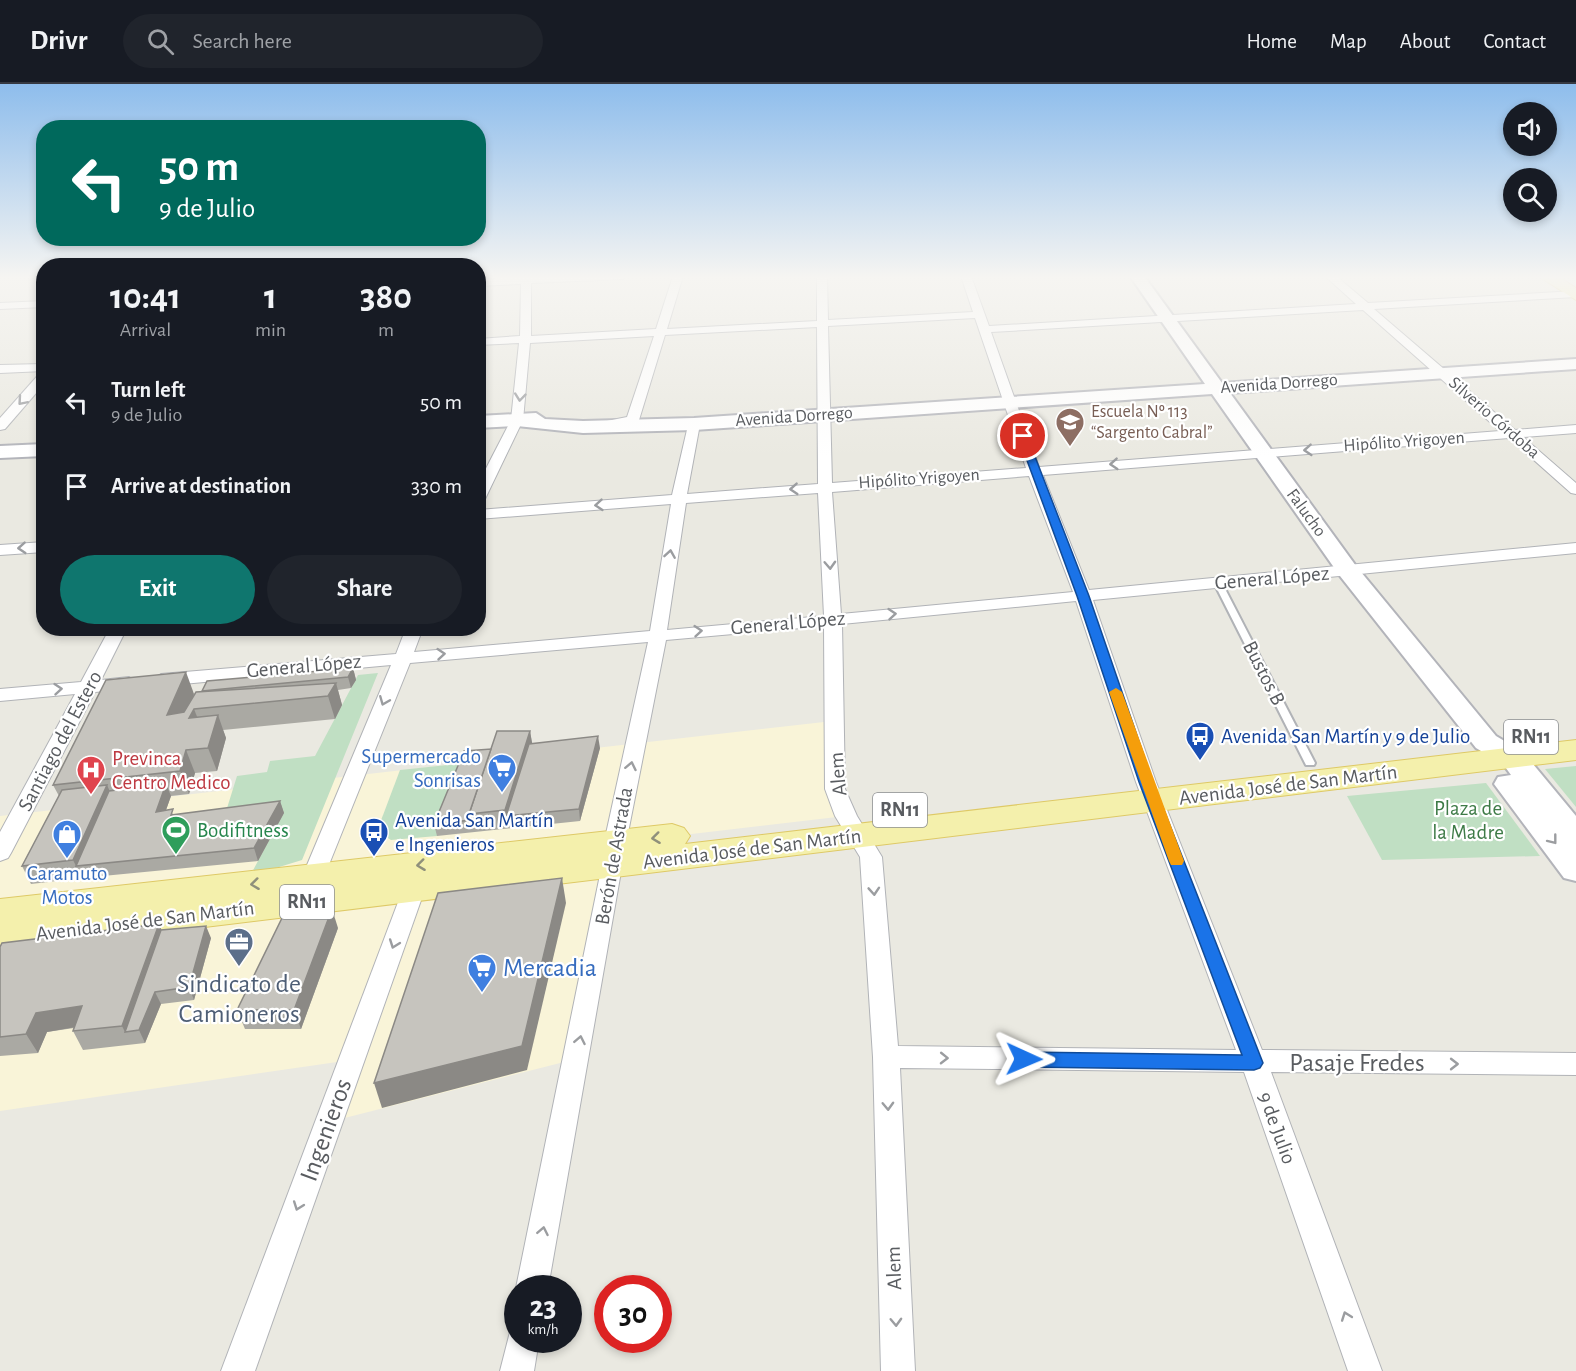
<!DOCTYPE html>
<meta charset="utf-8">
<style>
:root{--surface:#171b24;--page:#20242c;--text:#f1f3f6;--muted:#9ea1a6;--line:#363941;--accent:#0f766e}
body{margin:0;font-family:"Alegreya Sans",sans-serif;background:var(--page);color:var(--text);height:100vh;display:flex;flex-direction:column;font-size:22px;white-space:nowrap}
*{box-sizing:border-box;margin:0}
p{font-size:20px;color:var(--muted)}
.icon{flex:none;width:33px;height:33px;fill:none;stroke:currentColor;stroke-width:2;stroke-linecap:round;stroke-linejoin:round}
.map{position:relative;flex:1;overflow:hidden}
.panel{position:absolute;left:36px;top:174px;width:450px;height:378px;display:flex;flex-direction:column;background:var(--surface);border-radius:24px;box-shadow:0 3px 9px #0003}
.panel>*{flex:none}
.hud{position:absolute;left:36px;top:36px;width:450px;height:126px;border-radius:24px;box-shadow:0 3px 9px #0003;background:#00695c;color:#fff;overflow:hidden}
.buttons{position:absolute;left:1503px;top:18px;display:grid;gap:12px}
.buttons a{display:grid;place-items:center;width:54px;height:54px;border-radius:50%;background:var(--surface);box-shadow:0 3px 9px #0003;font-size:30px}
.speed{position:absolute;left:504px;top:1191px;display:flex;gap:12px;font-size:30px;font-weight:700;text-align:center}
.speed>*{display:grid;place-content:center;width:78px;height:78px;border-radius:50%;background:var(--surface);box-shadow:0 3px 9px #0003;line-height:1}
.speed small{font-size:15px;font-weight:400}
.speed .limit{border:9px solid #d22;background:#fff;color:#111}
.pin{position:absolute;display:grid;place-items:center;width:51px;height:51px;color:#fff;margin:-26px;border:3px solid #fff;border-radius:50%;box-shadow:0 2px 6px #0007}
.me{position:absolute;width:66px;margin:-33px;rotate:91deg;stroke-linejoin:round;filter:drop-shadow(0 0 4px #0008)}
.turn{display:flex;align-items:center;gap:21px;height:126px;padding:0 24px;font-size:27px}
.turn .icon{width:78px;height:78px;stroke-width:2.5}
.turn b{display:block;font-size:42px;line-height:51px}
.eta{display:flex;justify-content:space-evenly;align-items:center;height:102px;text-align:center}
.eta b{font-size:36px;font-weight:600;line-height:42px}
.cta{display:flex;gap:12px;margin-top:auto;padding:12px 24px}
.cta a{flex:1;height:69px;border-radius:36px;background:var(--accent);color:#fff;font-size:24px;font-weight:600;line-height:69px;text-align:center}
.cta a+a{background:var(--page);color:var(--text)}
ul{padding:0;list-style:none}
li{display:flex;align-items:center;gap:18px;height:84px;padding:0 24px}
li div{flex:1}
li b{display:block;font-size:22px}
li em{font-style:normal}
header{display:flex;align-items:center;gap:36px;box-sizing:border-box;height:84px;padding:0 30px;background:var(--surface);border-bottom:2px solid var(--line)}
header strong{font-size:28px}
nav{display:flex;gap:33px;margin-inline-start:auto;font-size:21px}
.search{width:420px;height:54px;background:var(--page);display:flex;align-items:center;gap:15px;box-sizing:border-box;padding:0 21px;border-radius:33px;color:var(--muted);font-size:22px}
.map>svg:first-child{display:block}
.commercial{fill:#f9f4d8}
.green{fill:#c0dfc3}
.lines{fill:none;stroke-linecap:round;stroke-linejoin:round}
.lane-casing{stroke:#b1b3b7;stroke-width:4}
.street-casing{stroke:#b1b3b7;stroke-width:2}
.secondary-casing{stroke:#b3b4ba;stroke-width:4}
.primary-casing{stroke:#dec966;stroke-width:2}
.lane{fill:#fff;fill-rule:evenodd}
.street{fill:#fff;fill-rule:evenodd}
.secondary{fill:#fff;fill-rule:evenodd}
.primary{fill:#f4f0ac;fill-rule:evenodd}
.wall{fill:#aaa9a3}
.shaded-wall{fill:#8b8985}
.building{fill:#c6c4be;stroke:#8b8985;stroke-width:1.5}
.oneway{stroke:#9b9da0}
.oneway2{stroke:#8f907b}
.route{fill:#1a73e8;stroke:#114b97;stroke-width:1.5}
.slow{fill:#f59e0b}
.labels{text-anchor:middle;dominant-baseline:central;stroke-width:4.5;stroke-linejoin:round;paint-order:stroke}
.far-street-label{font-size:18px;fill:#595c60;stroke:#fff}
.far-education-label{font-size:18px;fill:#785e54;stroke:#fff;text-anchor:start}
.shield{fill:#fff;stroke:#8b8d90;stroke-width:1.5}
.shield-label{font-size:20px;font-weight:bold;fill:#595c60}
.street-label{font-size:21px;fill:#595c60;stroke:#fff}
.transit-label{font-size:21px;fill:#164399;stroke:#fff;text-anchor:start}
.shop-label{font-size:21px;fill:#366cbe;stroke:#fff;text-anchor:end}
.health-label{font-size:21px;fill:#be3a42;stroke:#fff;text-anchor:start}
.park-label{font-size:21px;fill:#3e7b47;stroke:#fff}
.leisure-label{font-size:21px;fill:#27864d;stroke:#fff;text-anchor:start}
.near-shop-label{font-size:26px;fill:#366cbe;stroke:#fff;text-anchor:start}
.near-service-label{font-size:26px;fill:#4e5e75;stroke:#fff}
.near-street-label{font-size:26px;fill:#595c60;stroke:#fff}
</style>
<header>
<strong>Drivr</strong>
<div class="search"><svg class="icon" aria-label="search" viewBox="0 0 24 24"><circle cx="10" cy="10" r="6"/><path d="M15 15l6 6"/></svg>Search here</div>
<nav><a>Home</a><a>Map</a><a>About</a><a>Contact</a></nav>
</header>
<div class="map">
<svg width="1576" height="1287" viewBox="0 0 1576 1287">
<rect width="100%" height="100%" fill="#eae9e1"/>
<polygon class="commercial" points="824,638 837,733 615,759 576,975 329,1038 351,976 0,1027 0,732"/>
<g class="green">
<polygon points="378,589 302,776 250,792 283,730 223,737 237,692 267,688 270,677 315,672 358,591"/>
<polygon points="466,679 437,752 391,756 377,747 400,686"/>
<polygon points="1576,682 1576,723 1545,685"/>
<polygon points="1486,699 1540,772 1382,776 1347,712"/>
</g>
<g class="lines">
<g class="lane-casing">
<polygon id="lane" points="1218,496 1222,499 1315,679 1314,681 1306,681 1305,679 1214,499"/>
</g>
<g class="street-casing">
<g id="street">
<path d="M 521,192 L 628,192 L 623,195 L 531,199 L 531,252 L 656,245 L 673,192 L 683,192 L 667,245 L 817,237 L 817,192 L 827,192 L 828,236 L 973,228 L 961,192 L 971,192 L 989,242 L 1356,220 L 1325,192 L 1336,192 L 1368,219 L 1576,207 L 1576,213 L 1374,225 L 1515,346 L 1576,341 L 1576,349 L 1523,353 L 1576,399 L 1576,410 L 1571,409 L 1509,354 L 1043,391 L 1089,506 L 1576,459 L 1576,469 L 1093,516 L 1156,698 L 1262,966 L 1576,969 L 1576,991 L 1271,988 L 1382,1287 L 1348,1287 L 1244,988 L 900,984 L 915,1287 L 881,1287 L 873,973 L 860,773 L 835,732 L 825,705 L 824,542 L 666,556 L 626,759 L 548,1204 L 518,1204 L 518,1207 L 516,1204 L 602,781 L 604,759 L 648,558 L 410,579 L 324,793 L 321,799 L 313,801 L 305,799 L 302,793 L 391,581 L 161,602 L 152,596 L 161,590 L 396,570 L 406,544 L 423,544 L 414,568 L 650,547 L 671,420 L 478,435 L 478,426 L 672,411 L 689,337 L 699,337 L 700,340 L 687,410 L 818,400 L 817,243 L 665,251 L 639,336 L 638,339 L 607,345 L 602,344 L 602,338 L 627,333 L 654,252 L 530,259 L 523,336 L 485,415 L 478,419 L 478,400 L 511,336 L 519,259 L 478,261 L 478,255 L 520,252 L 521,200 L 478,202 L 478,196 ZM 1363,226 L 1500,347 L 1039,383 L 991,248 ZM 975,234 L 1026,384 L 832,399 L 828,242 ZM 1029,392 L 1073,508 L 841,530 L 832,408 ZM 818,409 L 824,532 L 667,546 L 686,419 ZM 1076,517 L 1136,698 L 1236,966 L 898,962 L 882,773 L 857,732 L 845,705 L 842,540 Z"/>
<polygon points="44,217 44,223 0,225 0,219"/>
<polygon points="44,280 44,287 0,289 0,281"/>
<polygon points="40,289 44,289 44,300 5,345 0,346 0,334"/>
<polygon points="44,458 44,468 0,471 0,461"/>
<polygon points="110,544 127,544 101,596 129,593 138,599 129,605 95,608 11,769 8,774 0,777 0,748 75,610 0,617 0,605 81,598"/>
<polygon points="414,797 422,799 425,805 255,1287 221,1287 403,805 406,799"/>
<polygon points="518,1242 518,1256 539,1256 534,1287 500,1287 511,1244"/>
</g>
</g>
<g class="secondary-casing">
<g id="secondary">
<polygon points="1130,192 1144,192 1222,299 1576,275 1576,285 1230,309 1356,482 1496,652 1523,668 1576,732 1576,797 1564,794 1494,700 1498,693 1511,691 1503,680 1476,664 1340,492 1212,310 694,346 583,349 517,342 478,344 478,332 536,329 545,335 583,337 694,334 1205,300"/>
<polygon points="44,360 44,372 0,374 0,362"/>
</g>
</g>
<g class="primary-casing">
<g id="primary">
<polygon points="1538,192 1557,192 1576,204 1576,216"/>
<polygon points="1576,656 1576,676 0,868 0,815 672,740 684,744 690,752 685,760"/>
</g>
</g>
<use href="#lane" class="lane"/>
<use href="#street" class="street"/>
<use href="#secondary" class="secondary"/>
<use href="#primary" class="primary"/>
</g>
<g class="wall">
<polygon points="353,584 356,596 351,604 338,606 342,621 335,635 223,646 226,654 217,687 195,689 189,710 171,712 166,726 175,731 280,717 284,729 258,777 82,794 31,800 22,782 59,712 53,701 194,610 192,616 203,608 202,607"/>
<polygon points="530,647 532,660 600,664 580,737 437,752 434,740 491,665"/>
<polygon points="159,840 161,846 211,854 194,916 161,920 145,959 83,966 73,947 74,944 47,948 38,969 0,972 0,863"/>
<polygon points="338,844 301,945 245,945 237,926"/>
</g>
<g class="shaded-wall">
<polygon points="353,584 356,596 351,604 348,593"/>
<polygon points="186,588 194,610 176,654 167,631"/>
<polygon points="336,599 342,621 335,635 328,612"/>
<polygon points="194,625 203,648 189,634"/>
<polygon points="218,631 226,654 217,687 208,664"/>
<polygon points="530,647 533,664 506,732 505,726"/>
<polygon points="598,652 600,664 580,737 579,725"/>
<polygon points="186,666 195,689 189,710 180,687"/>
<polygon points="166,700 171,712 161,740 156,728"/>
<polygon points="107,701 115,719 76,782 82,794 73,776"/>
<polygon points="280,717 284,729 258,777 254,764"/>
<polygon points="562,794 566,819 527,986 382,1024 374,999"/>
<polygon points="332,825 338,844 301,945 294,926"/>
<polygon points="159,840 167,859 125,948 122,942"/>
<polygon points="206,842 211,854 194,916 189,903"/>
<polygon points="155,908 161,920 145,959 139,946"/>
<polygon points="82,922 93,940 47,948 38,969 26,950 36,929"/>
</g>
<g class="building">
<polygon points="353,584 348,593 202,607 207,597"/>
<polygon points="186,588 167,631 184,628 196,608 336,599 328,612 194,625 189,634 218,631 208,664 186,666 180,687 53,701 106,596"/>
<polygon points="497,647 530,647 505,726 469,730"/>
<polygon points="598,652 579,725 506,732 529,660"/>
<polygon points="491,665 469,730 471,736 434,740 464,667"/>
<polygon points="166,700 156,728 173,725 171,731 280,717 254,764 76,782 109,707"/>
<polygon points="107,701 73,776 22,782 62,706"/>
<polygon points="562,794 522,962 374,999 438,809"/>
<polygon points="332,825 294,926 237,926 283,832"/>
<polygon points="159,840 122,942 73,947 82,922 36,929 26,950 0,953 0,863 2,859"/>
<polygon points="206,842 189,903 155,908 139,946 125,948 161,846"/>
</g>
<defs><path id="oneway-chevron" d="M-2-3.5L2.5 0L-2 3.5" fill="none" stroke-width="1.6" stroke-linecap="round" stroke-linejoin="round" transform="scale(1.5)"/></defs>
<g class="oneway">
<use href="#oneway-chevron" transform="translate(520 313) rotate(96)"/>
<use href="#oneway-chevron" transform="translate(22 317) rotate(131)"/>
<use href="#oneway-chevron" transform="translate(1308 366) rotate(176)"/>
<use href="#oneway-chevron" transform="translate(1114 380) rotate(176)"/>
<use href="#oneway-chevron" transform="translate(794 405) rotate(176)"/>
<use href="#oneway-chevron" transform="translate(599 421) rotate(175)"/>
<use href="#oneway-chevron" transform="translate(22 464) rotate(176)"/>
<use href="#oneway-chevron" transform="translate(670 470) rotate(-81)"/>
<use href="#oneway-chevron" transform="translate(830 481) rotate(87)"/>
<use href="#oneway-chevron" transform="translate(892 530) rotate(-5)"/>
<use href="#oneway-chevron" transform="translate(698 547) rotate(-5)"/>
<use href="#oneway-chevron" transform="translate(441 570) rotate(-5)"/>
<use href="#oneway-chevron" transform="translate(58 605) rotate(-5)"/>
<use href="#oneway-chevron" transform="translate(384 617) rotate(112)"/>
<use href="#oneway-chevron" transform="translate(631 682) rotate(-78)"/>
<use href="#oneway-chevron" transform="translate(1553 756) rotate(52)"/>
<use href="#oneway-chevron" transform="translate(874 807) rotate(86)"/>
<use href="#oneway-chevron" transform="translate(394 860) rotate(110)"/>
<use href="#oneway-chevron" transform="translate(580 956) rotate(-79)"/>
<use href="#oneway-chevron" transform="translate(944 974) rotate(1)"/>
<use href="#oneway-chevron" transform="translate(1454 980)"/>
<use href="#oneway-chevron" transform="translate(888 1022) rotate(88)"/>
<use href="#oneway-chevron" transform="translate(298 1122) rotate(110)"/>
<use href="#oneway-chevron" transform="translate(543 1147) rotate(-79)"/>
<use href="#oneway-chevron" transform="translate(1346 1232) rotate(-110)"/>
<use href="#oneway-chevron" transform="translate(896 1238) rotate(88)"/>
</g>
<g class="oneway2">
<use href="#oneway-chevron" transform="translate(656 754) rotate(173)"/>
<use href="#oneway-chevron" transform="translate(421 781) rotate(173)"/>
<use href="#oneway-chevron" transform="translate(255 800) rotate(173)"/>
</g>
<linearGradient id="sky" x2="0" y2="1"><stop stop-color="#8ebdec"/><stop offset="0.52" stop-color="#f6f5f2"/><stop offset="1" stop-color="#f6f5f2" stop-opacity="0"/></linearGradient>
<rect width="1576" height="372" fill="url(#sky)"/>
<polygon class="route" points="1023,349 1027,352 1089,512 1153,698 1263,979 1260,984 1254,986 1024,983 1017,981 1015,975 1017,970 1024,968 1242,971 1139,698 1077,512 1018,352"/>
<polygon class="slow" points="1116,604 1122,608 1184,777 1182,781 1171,781 1169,777 1109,608"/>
<defs>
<g id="school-pin" transform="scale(1.5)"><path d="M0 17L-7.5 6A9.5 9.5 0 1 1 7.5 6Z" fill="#8d6e63" stroke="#fff"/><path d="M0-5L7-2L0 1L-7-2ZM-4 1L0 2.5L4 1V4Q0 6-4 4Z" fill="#fff"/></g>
<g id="bus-pin" transform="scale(1.5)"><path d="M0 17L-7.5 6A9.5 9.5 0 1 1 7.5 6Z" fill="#1a4fb4" stroke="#fff"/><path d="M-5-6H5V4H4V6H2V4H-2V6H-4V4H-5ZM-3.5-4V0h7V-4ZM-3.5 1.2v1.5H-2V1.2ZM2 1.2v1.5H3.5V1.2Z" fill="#fff"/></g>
<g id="supermarket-pin" transform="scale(1.5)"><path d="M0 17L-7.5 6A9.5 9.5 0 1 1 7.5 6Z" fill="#3f7fe0" stroke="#fff"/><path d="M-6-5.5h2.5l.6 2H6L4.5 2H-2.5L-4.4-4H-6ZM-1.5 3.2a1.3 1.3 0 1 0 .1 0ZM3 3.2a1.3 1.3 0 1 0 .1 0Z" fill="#fff"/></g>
<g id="hospital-pin" transform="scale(1.5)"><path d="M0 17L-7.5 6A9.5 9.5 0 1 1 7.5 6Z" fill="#e0444e" stroke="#fff"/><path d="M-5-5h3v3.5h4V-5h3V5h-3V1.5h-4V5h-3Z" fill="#fff"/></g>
<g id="stadium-pin" transform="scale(1.5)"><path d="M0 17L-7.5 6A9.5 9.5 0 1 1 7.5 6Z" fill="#2e9e5b" stroke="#fff"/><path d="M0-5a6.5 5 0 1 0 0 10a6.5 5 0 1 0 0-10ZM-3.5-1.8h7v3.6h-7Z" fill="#fff"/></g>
<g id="shop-pin" transform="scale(1.5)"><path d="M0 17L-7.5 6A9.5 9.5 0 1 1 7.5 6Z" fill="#3f7fe0" stroke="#fff"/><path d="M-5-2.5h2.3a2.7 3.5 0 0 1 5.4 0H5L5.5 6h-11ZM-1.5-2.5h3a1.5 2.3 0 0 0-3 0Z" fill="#fff"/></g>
<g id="office-pin" transform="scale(1.5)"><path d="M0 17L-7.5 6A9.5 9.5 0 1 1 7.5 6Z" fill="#5c6f8a" stroke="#fff"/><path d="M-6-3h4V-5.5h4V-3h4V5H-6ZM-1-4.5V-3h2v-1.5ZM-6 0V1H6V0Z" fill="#fff"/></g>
</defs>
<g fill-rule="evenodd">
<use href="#school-pin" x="1070" y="338"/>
<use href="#bus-pin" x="1200" y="652"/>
<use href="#supermarket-pin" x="502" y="684"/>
<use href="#hospital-pin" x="91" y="686"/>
<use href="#stadium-pin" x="176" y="746"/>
<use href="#bus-pin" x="374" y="748"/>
<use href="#shop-pin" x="67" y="750"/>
<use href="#office-pin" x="239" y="858"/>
<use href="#supermarket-pin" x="482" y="884"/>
</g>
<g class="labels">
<g class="far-street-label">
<text transform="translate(1279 300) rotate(-4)">Avenida Dorrego</text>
<text transform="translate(794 333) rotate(-4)">Avenida Dorrego</text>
<text transform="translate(1494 334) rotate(41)">Silverio Córdoba</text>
<text transform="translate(1404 358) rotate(-4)">Hipólito Yrigoyen</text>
<text transform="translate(919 395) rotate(-4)">Hipólito Yrigoyen</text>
<text transform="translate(1306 429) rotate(54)">Falucho</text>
</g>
<g class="far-education-label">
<text x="1091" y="328">Escuela Nº 113<tspan x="1091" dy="21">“Sargento Cabral”</tspan></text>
</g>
<g class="shield">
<rect x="1504" y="636" width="54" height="34" rx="4.5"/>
<rect x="873" y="709" width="54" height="34" rx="4.5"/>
<rect x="280" y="801" width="54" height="34" rx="4.5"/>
</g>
<g class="shield-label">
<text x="1531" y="653">RN11</text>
<text x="900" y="726">RN11</text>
<text x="307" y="818">RN11</text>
</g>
<g class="street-label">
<text transform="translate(1272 494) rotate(-5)">General López</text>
<text transform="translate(788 539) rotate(-5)">General López</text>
<text transform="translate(304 582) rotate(-5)">General López</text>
<text transform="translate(1264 589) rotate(63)">Bustos B</text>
<text transform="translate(60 657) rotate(-62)">Santiago del Estero</text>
<text transform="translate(838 690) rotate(-95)">Alem</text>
<text transform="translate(1288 701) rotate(-7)">Avenida José de San Martín</text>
<text transform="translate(752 765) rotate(-7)">Avenida José de San Martín</text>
<text transform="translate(614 772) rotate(-80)">Berón de Astrada</text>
<text transform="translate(145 837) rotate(-7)">Avenida José de San Martín</text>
<text transform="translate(1277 1044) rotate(70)">9 de Julio</text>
<text transform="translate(894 1184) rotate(-92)">Alem</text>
</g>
<g class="transit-label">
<text x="1221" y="652">Avenida San Martín y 9 de Julio</text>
<text x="395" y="736">Avenida San Martín<tspan x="395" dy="24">e Ingenieros</tspan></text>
</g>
<g class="shop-label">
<text x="481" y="672">Supermercado<tspan x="481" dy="24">Sonrisas</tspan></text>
<text x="67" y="789" text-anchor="middle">Caramuto<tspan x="67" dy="24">Motos</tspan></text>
</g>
<g class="health-label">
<text x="112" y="674">Previnca<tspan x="112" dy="24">Centro Medico</tspan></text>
</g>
<g class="park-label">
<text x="1468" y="724">Plaza de<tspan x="1468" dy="24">la Madre</tspan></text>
</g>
<g class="leisure-label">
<text x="197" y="746">Bodifitness</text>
</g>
<g class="near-shop-label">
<text x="503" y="884">Mercadia</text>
</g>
<g class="near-service-label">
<text x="239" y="900">Sindicato de<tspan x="239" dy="30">Camioneros</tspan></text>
</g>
<g class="near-street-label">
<text x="1357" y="979">Pasaje Fredes</text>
<text transform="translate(326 1046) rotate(-70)">Ingenieros</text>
</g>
</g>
</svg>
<div class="buttons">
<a><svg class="icon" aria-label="sound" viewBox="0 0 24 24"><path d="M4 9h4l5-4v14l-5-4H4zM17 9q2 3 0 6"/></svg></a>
<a><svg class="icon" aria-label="search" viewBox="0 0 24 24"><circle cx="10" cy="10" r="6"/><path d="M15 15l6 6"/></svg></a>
</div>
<div class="speed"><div>23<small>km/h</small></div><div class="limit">30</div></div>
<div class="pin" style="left:1023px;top:352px;background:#d93025"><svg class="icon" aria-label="arrive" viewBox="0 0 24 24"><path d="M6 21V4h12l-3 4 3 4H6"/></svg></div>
<svg class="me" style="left:1024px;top:975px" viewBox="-20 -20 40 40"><path d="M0-17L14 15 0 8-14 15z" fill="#1a73e8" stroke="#fff" stroke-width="4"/></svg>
<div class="hud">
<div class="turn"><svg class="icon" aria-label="left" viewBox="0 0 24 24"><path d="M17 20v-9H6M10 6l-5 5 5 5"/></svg><div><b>50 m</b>9 de Julio</div></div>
</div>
<section class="panel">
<div class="eta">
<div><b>10:41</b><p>Arrival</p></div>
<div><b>1</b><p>min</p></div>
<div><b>380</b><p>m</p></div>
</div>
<ul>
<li><svg class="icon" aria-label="left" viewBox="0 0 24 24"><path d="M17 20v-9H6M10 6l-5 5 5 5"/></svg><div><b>Turn left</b><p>9 de Julio</p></div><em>50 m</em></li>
<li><svg class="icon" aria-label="arrive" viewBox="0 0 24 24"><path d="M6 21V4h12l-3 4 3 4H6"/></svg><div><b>Arrive at destination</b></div><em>330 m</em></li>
</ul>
<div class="cta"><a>Exit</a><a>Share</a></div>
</section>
</div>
